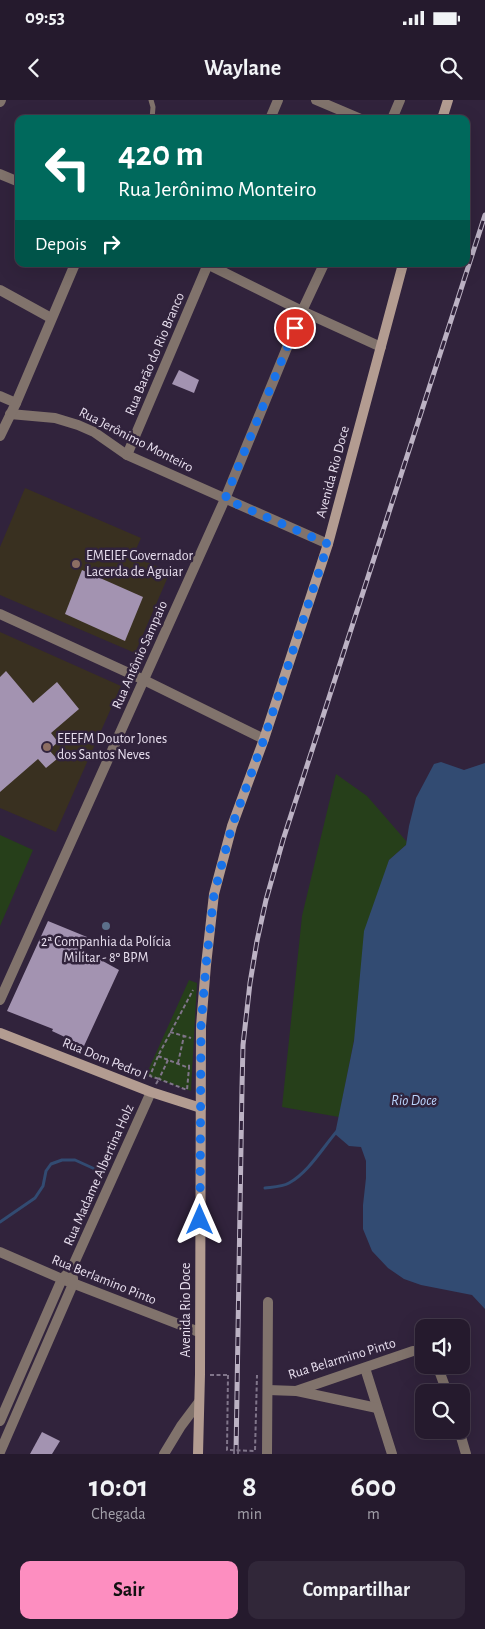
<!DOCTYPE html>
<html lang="pt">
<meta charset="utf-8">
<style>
:root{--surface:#251a2d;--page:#312739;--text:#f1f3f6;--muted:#a3a1aa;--line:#423849;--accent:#fd8ec0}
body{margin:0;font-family:"Alegreya Sans",sans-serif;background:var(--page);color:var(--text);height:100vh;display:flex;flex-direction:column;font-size:19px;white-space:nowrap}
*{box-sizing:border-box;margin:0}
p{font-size:16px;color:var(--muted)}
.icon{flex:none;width:28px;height:28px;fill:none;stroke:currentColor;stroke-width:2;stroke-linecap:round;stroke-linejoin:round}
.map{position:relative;height:1354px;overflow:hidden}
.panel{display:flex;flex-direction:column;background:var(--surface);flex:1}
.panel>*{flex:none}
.top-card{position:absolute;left:15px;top:15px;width:455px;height:152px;border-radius:10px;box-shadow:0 5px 20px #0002,0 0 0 1px var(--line);background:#00695c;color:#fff;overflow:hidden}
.tools{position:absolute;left:415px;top:1219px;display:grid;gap:10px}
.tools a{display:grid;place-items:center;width:55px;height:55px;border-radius:10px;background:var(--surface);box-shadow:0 5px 20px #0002,0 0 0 1px var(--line);font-size:25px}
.pin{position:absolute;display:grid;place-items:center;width:42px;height:42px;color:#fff;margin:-21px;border:2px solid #fff;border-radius:50%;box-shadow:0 1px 5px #0007}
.me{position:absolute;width:55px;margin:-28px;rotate:0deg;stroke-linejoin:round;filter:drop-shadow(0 0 4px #0008)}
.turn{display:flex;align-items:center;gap:18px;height:105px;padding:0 20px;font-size:22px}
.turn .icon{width:65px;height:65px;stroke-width:2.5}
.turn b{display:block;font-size:35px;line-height:42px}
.then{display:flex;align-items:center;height:48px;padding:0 20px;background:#0003;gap:10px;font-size:19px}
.eta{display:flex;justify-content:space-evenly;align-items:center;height:85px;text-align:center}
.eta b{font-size:30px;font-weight:700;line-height:35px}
.cta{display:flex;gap:10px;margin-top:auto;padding:10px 20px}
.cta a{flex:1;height:58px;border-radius:10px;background:var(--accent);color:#111;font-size:20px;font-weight:700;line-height:58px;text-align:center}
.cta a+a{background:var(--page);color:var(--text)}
.status{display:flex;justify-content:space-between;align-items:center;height:35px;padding:0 25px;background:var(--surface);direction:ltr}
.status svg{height:14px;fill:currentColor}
header{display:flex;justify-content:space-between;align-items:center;height:65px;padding:0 20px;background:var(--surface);font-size:22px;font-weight:700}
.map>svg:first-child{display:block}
.education{fill:#393020}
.green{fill:#263f1a}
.water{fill:#324b72}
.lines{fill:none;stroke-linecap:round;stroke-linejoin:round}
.stream{stroke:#324b72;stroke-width:3}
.building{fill:#a393b1}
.path{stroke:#80758a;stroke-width:2;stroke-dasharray:4 2.5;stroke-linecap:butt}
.lane{stroke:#81736c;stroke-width:5}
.street{stroke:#81736c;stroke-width:10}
.secondary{stroke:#b39c91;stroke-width:10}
.rail-casing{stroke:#bcb2c4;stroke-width:5}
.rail{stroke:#31233c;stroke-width:3;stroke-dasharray:9;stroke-linecap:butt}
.path-bridge{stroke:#80758a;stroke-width:2;stroke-dasharray:4 2.5;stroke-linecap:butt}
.route{stroke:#1a73e8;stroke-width:9;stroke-dasharray:0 16.2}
.education-dot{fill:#8d6e63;stroke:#31233c;stroke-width:2}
.service-dot{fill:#5c6f8a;stroke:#31233c;stroke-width:2}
.labels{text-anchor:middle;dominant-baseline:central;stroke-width:5;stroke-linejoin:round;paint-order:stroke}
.street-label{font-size:14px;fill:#e7deee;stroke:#31233c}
.poi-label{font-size:14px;fill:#e7deee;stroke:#31233c;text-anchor:start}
.water-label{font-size:15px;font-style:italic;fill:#bbd5fd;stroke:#31233c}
</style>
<div class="status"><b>09:53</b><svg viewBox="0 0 49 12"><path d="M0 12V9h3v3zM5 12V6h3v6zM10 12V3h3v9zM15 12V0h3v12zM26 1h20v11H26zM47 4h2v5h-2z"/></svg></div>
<header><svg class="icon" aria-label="back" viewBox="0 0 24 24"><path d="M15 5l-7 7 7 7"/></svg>Waylane<svg class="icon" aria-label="search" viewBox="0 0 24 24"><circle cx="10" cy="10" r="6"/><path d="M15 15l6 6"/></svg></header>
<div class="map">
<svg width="485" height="1354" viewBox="0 0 485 1354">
<rect width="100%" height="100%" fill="#31233c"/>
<g class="education">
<polygon points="25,388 141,438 133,456 170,472 135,553 0,495 0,447"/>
<polygon points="0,532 121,586 56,732 0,708"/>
</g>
<g class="green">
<polygon points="336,674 367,696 407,742 406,745 389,760 339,1017 282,1007 302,816"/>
<polygon points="0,735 33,750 0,826"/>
<polygon points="189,880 197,883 191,991 146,975"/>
</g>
<polygon class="water" points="441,662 464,670 485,663 485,1209 472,1195 421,1185 404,1179 388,1168 372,1151 363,1129 363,1105 366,1078 366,1061 361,1047 349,1046 335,1034 354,941 364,831 389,760 406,745 409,726 416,698 434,664"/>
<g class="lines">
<g class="stream">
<path d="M 265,1088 C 273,1087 282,1087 289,1083 C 309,1072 323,1047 338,1030"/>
<polyline points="0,1122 35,1098 43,1086 46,1071 51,1064 62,1060 75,1060 97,1070"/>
</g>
</g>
<g class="building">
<polygon points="179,270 199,280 194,293 172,284"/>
<polygon points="82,470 143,497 125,541 65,514"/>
<polygon points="6,571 33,603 57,582 79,609 51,633 58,642 49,650 57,659 46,668 38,659 0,692 0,577"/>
<polygon points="48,821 87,837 81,849 119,870 84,946 52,931 53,929 7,911"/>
<polygon points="42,1332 60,1341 52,1354 30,1354"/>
</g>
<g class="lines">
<g class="path">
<polyline points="170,932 191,938"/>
<polyline points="158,956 189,968 189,964"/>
<polyline points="168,960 159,979 187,990 189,968"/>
<polyline points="178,963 184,936"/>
<polyline points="156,984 159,979 150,976 158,956 193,890"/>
<polyline points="210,1275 228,1275"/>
</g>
<polyline class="lane" points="151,0 153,7 152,19"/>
<g class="street">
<polyline points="316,0 361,19"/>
<polyline points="0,2 1,0"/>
<polyline points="270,19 278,0"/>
<polyline points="392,19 400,0"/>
<polyline points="0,74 19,82"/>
<polyline points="207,164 302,211 381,247"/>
<polyline points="0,190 51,218"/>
<polyline points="0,296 16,303"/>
<polyline points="10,314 55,318 78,325 94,332 127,355 328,444"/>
<polyline points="0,336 16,303 75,164"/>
<polyline points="127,355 208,164"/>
<polyline points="0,514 144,580 264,639"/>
<polyline points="0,900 225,399 302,211 324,164"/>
<polyline points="0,1152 62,1179 199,1232"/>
<polyline points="437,1265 447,1292"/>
<polyline points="365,1268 392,1354"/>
<polyline points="268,1290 296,1291 413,1251 424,1251"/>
<polyline points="297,1291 377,1308"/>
<polyline points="0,1321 62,1179 71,1170 151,992"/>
<polyline points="459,1330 466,1354"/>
<polyline points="0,1352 73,1184 73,1178"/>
<polyline points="164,1354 181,1326 199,1302"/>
<polyline points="267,1354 268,1202"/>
</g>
<g class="secondary">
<polyline points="442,19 448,0"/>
<polyline points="0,933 151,992 201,1008"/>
<polyline points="198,1354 200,1274 201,926 206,865 214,794 232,726 264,639 328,444 403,164"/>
</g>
<g class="rail-casing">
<polyline id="rail" points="236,1354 242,987 243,945 250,883 257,841 266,800 283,740 485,115"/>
</g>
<use href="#rail" class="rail"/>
<polyline class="path-bridge" points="228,1275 227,1350 255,1351 257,1275"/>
</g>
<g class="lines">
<polyline class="route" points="200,1120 201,926 206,865 214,794 232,726 264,639 328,444 225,399 295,228"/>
</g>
<g class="education-dot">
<circle cx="76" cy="464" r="5"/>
<circle cx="47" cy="647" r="5"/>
</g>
<circle class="service-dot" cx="106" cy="826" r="5"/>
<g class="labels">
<g class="street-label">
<text transform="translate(155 254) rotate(-67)">Rua Barão do Rio Branco</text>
<text transform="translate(136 340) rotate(27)">Rua Jerônimo Monteiro</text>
<text transform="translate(333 372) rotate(-75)">Avenida Rio Doce</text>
<text transform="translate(140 555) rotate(-66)">Rua Antônio Sampaio</text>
<text transform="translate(105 959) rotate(22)">Rua Dom Pedro I</text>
<text transform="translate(99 1075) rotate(-66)">Rua Madame Albertina Holz</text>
<text transform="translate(104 1180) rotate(22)">Rua Berlamino Pinto</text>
<text transform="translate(186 1210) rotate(-90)">Avenida Rio Doce</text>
<text transform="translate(342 1259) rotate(-17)">Rua Belarmino Pinto</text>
</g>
<g class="poi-label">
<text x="86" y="456">EMEIEF Governador<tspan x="86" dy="16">Lacerda de Aguiar</tspan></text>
<text x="57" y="639">EEEFM Doutor Jones<tspan x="57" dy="16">dos Santos Neves</tspan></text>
<text x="106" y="842" text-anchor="middle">2ª Companhia da Polícia<tspan x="106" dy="16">Militar - 8º BPM</tspan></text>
</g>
<g class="water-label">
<text x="414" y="1000">Rio Doce</text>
</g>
</g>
</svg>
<div class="tools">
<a><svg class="icon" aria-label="sound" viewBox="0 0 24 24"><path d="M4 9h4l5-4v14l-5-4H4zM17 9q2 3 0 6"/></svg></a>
<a><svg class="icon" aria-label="search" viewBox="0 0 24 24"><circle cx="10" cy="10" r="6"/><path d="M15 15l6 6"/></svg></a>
</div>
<div class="pin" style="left:295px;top:228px;background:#d93025"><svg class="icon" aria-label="arrive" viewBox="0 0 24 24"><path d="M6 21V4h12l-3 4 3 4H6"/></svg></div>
<svg class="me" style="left:200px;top:1120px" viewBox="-20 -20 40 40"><path d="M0-17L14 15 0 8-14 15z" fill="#1a73e8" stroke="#fff" stroke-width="4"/></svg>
<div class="top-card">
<div class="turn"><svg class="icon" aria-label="left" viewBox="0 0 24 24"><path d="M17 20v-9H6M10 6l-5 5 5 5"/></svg><div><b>420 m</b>Rua Jerônimo Monteiro</div></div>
<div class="then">Depois<svg class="icon" aria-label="right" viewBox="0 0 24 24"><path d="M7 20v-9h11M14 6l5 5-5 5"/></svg></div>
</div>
</div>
<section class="panel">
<div class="eta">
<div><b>10:01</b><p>Chegada</p></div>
<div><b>8</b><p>min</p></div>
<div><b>600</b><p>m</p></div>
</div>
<div class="cta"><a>Sair</a><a>Compartilhar</a></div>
</section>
